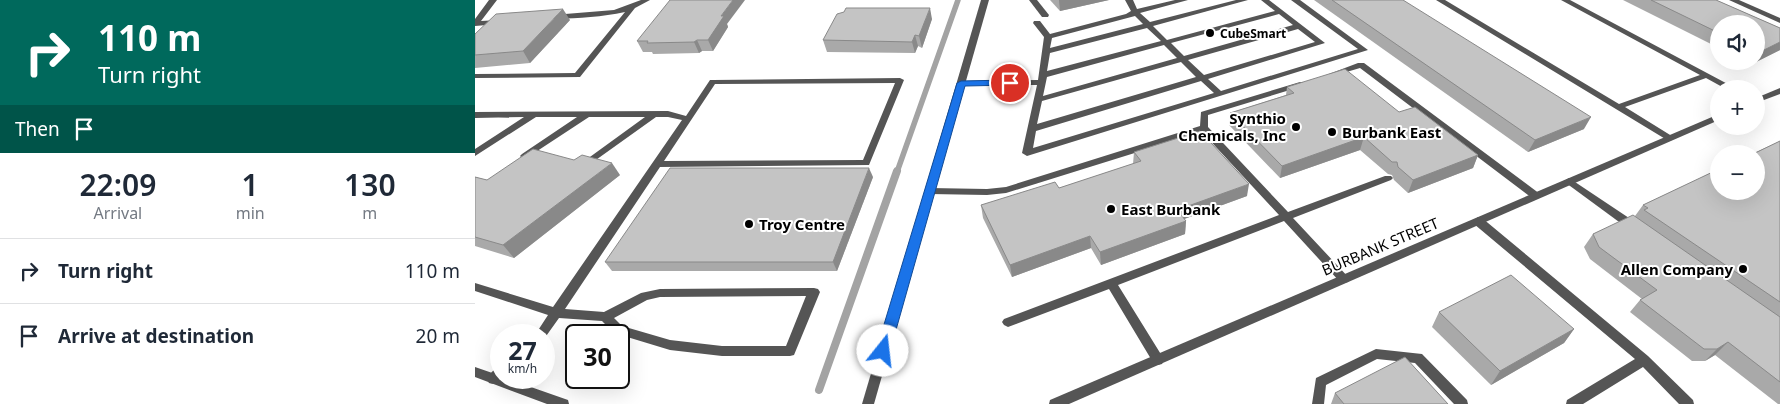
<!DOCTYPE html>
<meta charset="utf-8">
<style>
:root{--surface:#fff;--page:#f6f6f7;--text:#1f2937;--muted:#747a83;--line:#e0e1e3}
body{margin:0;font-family:"Noto Sans",sans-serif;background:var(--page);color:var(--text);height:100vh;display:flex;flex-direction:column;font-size:19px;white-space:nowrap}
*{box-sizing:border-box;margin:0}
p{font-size:16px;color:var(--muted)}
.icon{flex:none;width:28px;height:28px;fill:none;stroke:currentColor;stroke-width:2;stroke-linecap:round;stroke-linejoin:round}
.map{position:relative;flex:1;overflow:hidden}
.side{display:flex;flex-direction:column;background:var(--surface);width:475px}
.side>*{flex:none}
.top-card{background:#00695c;color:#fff;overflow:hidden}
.buttons{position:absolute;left:1235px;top:15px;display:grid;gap:10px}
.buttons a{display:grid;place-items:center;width:55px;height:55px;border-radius:50%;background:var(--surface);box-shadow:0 5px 20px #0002;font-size:25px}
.speed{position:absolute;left:15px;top:324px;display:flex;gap:10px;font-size:25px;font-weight:700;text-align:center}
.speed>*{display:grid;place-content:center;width:65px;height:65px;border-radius:50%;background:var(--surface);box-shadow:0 5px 20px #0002;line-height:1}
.speed small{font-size:12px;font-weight:400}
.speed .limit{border:2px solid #111;border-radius:8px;background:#fff;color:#111}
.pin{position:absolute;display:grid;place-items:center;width:42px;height:42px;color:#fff;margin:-21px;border:2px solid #fff;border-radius:50%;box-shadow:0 1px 5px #0007}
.me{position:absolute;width:55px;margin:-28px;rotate:16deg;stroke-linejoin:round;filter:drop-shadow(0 0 4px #0008)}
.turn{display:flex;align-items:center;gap:18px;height:105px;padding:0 15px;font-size:22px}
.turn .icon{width:65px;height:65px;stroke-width:2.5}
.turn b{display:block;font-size:35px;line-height:42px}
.then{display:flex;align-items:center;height:48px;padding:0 15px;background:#0003;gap:10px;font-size:19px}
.eta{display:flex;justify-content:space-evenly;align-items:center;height:85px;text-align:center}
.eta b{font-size:30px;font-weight:600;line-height:35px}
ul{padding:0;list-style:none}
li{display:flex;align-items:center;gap:15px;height:65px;padding:0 15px;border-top:1px solid var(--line)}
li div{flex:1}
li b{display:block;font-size:19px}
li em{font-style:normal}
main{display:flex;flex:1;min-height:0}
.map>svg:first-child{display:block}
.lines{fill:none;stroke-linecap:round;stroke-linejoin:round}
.stream-far1{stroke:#a3a3a3;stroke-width:5.5}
.stream{stroke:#a3a3a3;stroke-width:8}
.service{fill:#555;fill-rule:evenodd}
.minor{fill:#555;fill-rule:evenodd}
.wall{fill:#a9a9a9}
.shaded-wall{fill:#898989}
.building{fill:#c4c4c4;stroke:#898989}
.route{fill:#1a73e8;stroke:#114b97}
.poi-dot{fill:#000;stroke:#fff;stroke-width:2}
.labels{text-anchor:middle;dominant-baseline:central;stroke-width:4;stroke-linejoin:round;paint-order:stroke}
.far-poi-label{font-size:12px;font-weight:bold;fill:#000;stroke:#fff;text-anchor:start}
.poi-label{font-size:15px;font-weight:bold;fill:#000;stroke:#fff;text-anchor:start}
.street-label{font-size:15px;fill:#000;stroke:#fff}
</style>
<main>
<section class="side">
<div class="top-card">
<div class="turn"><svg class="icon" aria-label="right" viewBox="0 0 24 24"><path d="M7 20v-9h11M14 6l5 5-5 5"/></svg><div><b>110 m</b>Turn right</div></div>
<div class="then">Then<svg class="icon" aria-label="arrive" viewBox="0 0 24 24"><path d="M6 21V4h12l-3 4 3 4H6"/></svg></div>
</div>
<div class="eta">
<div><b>22:09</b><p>Arrival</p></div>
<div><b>1</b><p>min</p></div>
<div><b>130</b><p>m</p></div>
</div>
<ul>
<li><svg class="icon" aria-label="right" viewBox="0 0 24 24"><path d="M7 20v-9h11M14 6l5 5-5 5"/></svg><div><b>Turn right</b></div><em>110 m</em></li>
<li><svg class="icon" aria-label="arrive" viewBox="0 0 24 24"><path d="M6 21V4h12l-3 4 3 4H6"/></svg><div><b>Arrive at destination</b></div><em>20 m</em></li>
</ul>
</section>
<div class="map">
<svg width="1305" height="404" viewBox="0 0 1305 404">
<rect width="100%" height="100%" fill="#fff"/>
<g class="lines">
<polyline class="stream-far1" points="422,172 483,0"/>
<polyline class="stream" points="344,390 422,171"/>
<g class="service">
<polygon points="14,0 22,0 6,21 24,20 28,22 24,24 0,26 0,19"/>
<path d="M 166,0 L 175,0 L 160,8 L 105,77 L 0,78 L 0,74 L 100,73 L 150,12 C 127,17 104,18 81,19 L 78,19 L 78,15 L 139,10 Z"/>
<polygon points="554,0 562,0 574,15 573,17 567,17"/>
<path d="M 650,0 L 658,0 L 662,9 L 700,0 L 713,0 L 665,13 L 675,22 L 761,0 L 773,0 L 678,26 L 692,40 L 800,11 L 786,0 L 794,0 L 850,43 L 733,79 L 746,91 L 883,49 L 816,0 L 825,0 L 893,50 L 552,156 L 547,153 L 562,85 L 486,85 L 482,83 L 486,81 L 563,80 L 569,37 L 558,23 L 559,21 L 565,21 L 575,34 L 651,14 L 656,11 ZM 804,14 L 818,25 L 709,56 L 696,43 ZM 660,16 L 668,24 L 575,48 L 577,38 ZM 672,28 L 686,41 L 572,71 L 575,53 ZM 823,29 L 840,42 L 729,75 L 713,60 ZM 689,45 L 702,58 L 568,96 L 572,77 ZM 706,62 L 721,77 L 562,124 L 567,101 ZM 726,81 L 739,93 L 558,148 L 561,131 Z"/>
<polygon points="961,0 970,0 1144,104 1225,75 1086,0 1095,0 1262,89 1251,89 1231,78 1150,107 1200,138 1195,141 1192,140"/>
<polygon points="1254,0 1264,0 1305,18 1305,23"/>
<polygon points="883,63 889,63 1065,194 1066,196 1065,198 1057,198 885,68 858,76 854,74"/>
<path d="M 425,78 L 429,80 L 394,165 L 185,167 L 90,309 L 129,312 L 166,293 L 185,289 L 339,288 L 343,289 L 345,292 L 319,355 L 315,356 L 247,356 L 195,350 L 139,333 L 127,321 L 84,318 L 69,339 L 69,335 L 60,335 L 73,315 L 0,291 L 0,283 L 78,307 L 207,120 L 193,117 L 181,117 L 111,167 L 106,164 L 108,162 L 170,117 L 114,117 L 50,159 L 47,158 L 45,156 L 47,154 L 102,117 L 61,117 L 0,156 L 0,149 L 49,117 L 0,118 L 0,112 L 193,111 L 211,116 L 235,80 L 238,80 ZM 420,83 L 388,160 L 189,161 L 240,84 ZM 331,296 L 311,346 L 247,346 L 195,340 L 147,326 L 139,318 L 172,300 L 185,297 Z"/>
<polygon points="825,82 828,82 828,86 733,115 733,127 813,212 910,176 916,176 918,178 916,180 818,218 875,279 873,282 869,283 865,282 809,221 643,285 687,356 689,360 687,364 683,365 679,364 634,289 533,327 529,325 527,322 529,319 804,215 727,132 531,193 512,195 455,194 450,191 455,188 512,189 531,187 725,126 726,112"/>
<polygon points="1094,178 1163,224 1164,227 1163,230 1155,230 1091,183 1089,181"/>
<polygon points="1003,217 1007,218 1173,356 1218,400 1219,404 1204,404 1168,367 1108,404 1091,404 1092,400 1160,359 999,224 998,221"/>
<polygon points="901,349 947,354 992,400 993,404 979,404 940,363 902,359 851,385 849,404 837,404 841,378"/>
<path d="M 26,366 L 26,378 L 28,378 C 23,382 20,385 14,383 L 12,379 C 15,373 20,368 26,366 Z"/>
</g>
<g class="minor">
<polygon points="506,0 514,0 399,404 387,404"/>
<polygon points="1305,88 1305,94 1281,103 1281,98"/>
<polygon points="1244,114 1244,120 594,404 574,404 575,400"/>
<polygon points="0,367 26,376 26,378 30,378 93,400 94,404 72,404 0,377"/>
</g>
</g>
<g class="wall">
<polygon points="575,0 634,0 585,11"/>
<polygon points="839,0 928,0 1109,129 1053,152"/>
<polygon points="1148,0 1241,0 1305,28 1305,50 1277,64 1271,61 1281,61 1281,24 1244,24 1244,48"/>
<polygon points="457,19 447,48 443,46 440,53 352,52 348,40"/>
<polygon points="95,20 55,63 0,68 0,34"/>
<polygon points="252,24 253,27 238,51 227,51 224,53 178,54 177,52 168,52 162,41"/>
<polygon points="812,87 924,112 1003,155 998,168 933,193 919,180 917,175 913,174 885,150 805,178 754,125 755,113 811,95"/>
<polygon points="1305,141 1305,404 1303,404 1240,355 1230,361 1217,361 1155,312 1165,300 1167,299 1115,259 1109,247 1118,234 1160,216 1168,205"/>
<polygon points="659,152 772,196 709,219 711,221 710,234 626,265 616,248 537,277 508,218 506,205 584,188 658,164"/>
<polygon points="145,175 39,258 0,246 0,177 12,180"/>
<polygon points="398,177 362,271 137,271 130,262"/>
<polygon points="964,312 1099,329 1089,343 1016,385 957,327"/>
<polygon points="860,393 973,404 856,404"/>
</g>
<g class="shaded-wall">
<polygon points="258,0 270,0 252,24 253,27 238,51 233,40 246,16"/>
<polygon points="584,0 634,0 585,11"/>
<polygon points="455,8 457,19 447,48 444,36"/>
<polygon points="88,9 95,20 55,63 48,51"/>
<polygon points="440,35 443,46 440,53 437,42"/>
<polygon points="222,40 227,51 224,53 219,42"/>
<polygon points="1305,42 1305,50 1277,64 1279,61 1281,61 1281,57 1285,52"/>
<polygon points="1116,117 1109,129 1053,152 1060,140"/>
<polygon points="889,137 885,150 805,178 807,166"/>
<polygon points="1003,155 998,168 933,193 938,180"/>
<polygon points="137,163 145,175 39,258 28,245"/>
<polygon points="394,168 398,177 362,271 358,262"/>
<polygon points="774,184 772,196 701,222 702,210"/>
<polygon points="711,221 710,234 626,265 625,252"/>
<polygon points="615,236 616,248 537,277 535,265"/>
<polygon points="1099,329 1089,343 1016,385 1025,371"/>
<polygon points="1253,342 1240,355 1230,361 1242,349"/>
</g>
<g class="building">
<polygon points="195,0 258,0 246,16 249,16 233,40 222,40 219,42 172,43 173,41 162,41"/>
<polygon points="857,0 928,0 1116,117 1060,140"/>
<polygon points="1176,0 1241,0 1305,28 1305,42 1285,52 1281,51 1281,24 1244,24 1244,33"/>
<polygon points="371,8 455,8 444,36 440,35 437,42 348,40 362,14 369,12"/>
<polygon points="88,9 48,51 0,55 0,34 21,14"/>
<polygon points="870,69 924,112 940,107 1003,155 938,180 923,167 922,162 917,162 889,137 807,166 755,113 819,93 812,87"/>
<polygon points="725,131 774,184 702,210 711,221 625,252 615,236 535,265 506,205 580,182 584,188 666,161 659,152"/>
<polygon points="1305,141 1305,302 1169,210 1173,208 1168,205 1244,169 1244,191 1281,191 1281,154 1278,154"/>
<polygon points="58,149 99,160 107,155 137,163 28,245 0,237 0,177 12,180"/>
<polygon points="195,168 394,168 358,262 130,262"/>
<polygon points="1158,215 1305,317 1305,382 1253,342 1242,349 1229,349 1165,300 1182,290 1124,247 1118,234"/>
<polygon points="1036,275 1099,329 1025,371 964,312"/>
<polygon points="930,357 973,404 869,404 860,393"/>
</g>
<polygon class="route" points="535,80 539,83 538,85 490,86 415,351 413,355 408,357 403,355 401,351 482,83 486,81"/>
<g class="poi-dot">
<circle cx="735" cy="33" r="5"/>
<circle cx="821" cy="127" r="5"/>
<circle cx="857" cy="132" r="5"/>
<circle cx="636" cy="209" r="5"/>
<circle cx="274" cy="224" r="5"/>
<circle cx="1268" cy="269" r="5"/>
</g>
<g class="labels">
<g class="far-poi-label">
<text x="745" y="33">CubeSmart</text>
</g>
<g class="poi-label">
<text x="811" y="118" text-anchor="end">Synthio<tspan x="811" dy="17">Chemicals, Inc</tspan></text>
<text x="867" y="132">Burbank East</text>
<text x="646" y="209">East Burbank</text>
<text x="284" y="224">Troy Centre</text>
<text x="1258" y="269" text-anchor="end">Allen Company</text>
</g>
<g class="street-label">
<text transform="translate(905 246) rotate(-23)">BURBANK STREET</text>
</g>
</g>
</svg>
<div class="buttons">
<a><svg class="icon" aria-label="sound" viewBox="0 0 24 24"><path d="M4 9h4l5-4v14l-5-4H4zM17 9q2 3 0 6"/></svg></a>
<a>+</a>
<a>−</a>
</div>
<div class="speed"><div>27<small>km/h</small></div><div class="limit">30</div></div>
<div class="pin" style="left:535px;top:83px;background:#d93025"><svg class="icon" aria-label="arrive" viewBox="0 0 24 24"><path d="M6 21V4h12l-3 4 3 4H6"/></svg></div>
<svg class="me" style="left:408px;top:351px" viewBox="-20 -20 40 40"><circle r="19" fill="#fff"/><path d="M0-13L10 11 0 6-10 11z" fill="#1a73e8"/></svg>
</div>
</main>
